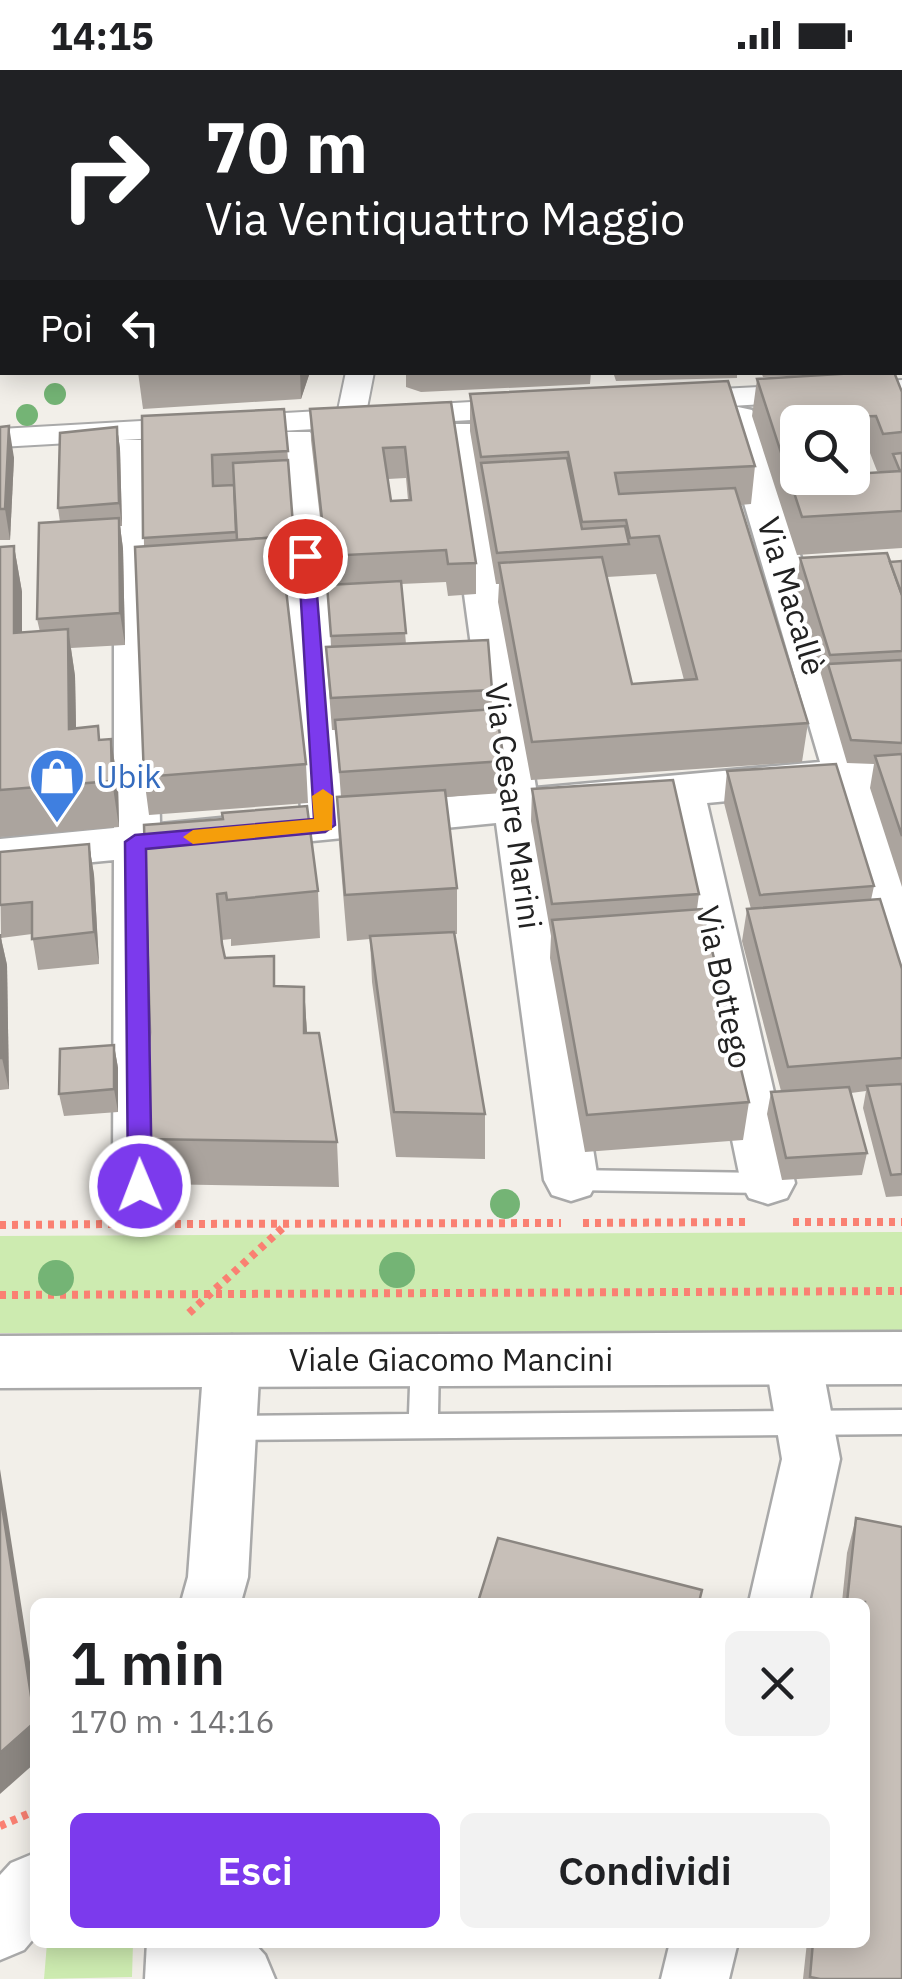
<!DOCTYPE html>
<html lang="it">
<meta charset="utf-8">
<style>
:root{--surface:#fff;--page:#f2f2f2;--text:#202124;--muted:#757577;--accent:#7c3aed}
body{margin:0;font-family:"IBM Plex Sans",sans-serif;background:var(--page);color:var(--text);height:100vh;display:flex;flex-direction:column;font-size:38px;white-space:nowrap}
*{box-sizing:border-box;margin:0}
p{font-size:32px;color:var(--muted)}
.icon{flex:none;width:55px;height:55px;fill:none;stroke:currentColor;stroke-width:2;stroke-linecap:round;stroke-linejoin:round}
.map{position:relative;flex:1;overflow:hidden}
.panel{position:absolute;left:30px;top:1528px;width:840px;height:350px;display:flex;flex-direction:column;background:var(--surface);border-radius:15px;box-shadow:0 5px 25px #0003}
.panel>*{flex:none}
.hud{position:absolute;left:0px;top:0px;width:902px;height:305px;box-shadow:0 5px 25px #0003;background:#202124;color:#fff;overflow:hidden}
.tools{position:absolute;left:780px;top:335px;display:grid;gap:20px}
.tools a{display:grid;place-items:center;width:90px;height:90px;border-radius:15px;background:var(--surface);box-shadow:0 5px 25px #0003;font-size:50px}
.pin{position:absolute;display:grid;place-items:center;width:85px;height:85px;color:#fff;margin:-42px;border:5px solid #fff;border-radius:50%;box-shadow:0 2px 10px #0007}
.me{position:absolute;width:110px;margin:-55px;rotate:359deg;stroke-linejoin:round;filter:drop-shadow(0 0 8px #0008)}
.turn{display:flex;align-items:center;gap:35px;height:210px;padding:0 40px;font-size:45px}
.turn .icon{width:130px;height:130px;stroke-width:2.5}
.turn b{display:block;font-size:70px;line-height:85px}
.then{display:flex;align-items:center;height:95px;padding:0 40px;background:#0003;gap:20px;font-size:38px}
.round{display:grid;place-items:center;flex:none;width:105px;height:105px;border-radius:15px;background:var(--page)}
.headline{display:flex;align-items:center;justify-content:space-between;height:170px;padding:0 40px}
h1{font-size:60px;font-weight:600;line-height:75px}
.action{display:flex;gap:20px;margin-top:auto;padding:20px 40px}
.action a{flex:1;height:115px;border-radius:15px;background:var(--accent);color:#fff;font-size:40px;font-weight:600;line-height:115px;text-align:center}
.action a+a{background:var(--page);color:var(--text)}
.status{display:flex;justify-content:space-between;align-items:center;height:70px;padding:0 50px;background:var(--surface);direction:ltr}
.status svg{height:28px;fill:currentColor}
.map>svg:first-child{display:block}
.grass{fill:#cdebb0}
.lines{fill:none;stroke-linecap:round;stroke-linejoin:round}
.service-casing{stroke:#a9a9a9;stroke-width:5}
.pedestrian-casing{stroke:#a9a9a9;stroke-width:4}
.minor-casing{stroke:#a9a9a9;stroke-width:5}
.tertiary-casing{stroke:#a9a9a9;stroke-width:5}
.path{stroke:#fa8072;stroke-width:8;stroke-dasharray:6 6;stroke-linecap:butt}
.service{fill:#fff;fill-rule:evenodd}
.pedestrian{fill:#fff;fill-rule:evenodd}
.minor{fill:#fff;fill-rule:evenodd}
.tertiary{fill:#fff;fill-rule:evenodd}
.tree{fill:#74b475}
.wall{fill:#aba49e;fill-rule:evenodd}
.shaded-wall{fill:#8b8681}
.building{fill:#c7bfb8;stroke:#8b8681;stroke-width:2.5;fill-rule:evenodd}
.route{fill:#7c3aed;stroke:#51269a;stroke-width:2.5}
.slow{fill:#f59e0b}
.labels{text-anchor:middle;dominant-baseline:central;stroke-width:8;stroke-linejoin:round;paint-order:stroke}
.street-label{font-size:32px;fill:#222;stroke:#fff}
.shop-label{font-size:32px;fill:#366cbe;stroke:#fff;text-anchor:start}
</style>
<div class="status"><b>14:15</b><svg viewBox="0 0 49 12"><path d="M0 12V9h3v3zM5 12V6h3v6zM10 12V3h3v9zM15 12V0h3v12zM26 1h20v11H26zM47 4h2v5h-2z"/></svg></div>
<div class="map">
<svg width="902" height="1909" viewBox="0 0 902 1909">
<rect width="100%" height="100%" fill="#f2efe9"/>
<g class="grass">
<polygon points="902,1162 902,1268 0,1263 0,1166"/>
<polygon points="47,1873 133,1873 132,1907 44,1909"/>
</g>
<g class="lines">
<g class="service-casing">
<g id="service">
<polygon points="571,1100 768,1103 777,1106 781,1113 777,1120 768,1123 571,1120 562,1117 558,1110 562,1103"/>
<polygon points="425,1277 435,1281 439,1289 438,1344 902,1340 902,1364 227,1370 217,1367 213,1358 217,1349 227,1346 409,1344 411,1289 415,1281"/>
</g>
</g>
<g class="pedestrian-casing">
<g id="pedestrian">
<polygon points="56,0 80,0 82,2 58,2"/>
<polygon points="346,302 374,302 367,338 522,329 536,338 522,347 0,377 0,359 338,340"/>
<polygon points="902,310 902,326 681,339 667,330 681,321"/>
</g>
</g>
<g class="minor-casing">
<g id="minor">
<polygon points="738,337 752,340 757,348 864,688 902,684 902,714 873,717 902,809 902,904 885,898 878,886 829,721 707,733 795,1113 787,1128 768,1134 749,1128 741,1113 663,737 541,749 598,1110 590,1125 571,1131 552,1125 544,1110 496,753 160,786 167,1116 159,1131 140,1137 121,1131 113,1116 114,790 0,801 0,769 114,758 114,378 119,370 147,370 152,378 160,754 301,740 277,370 282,362 310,362 315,370 346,736 491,723 442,362 447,354 475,354 480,362 536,718 820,692 719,348 724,340"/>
<polygon points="232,1265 252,1272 260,1289 248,1507 241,1532 181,1532 188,1507 204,1289 212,1272"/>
<polygon points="793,1265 813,1272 821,1289 840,1389 809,1532 749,1532 782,1389 765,1289 773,1272"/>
<polygon points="35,1783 35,1867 24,1880 0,1890 0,1805 11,1793"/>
<polygon points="147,1872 253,1872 265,1885 275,1909 145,1909"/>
<polygon points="670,1872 738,1872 729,1909 661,1909"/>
</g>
</g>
<g class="tertiary-casing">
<polygon id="tertiary" points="902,1262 902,1314 0,1318 0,1266"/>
</g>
<g class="path">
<polyline points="793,1152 902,1152"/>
<polyline points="583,1153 746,1152"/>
<polyline points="163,1154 561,1153"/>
<polyline points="0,1155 116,1154"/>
<polyline points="0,1225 902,1221"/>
<polyline points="189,1243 287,1154"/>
<polyline points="0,1756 35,1741"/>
</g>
<use href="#service" class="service"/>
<use href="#pedestrian" class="pedestrian"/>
<use href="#minor" class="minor"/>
<use href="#tertiary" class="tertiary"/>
</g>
<g class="tree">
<circle cx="55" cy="324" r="11"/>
<circle cx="27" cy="345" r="11"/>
<circle cx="505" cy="1134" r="15"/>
<circle cx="397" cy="1200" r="18"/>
<circle cx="56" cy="1208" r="18"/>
</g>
<g class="wall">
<polygon points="0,0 2,2 2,273 0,273"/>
<polygon points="758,0 902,0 902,8 900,8 900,2 758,2"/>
<polygon points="900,17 902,17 902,288 900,285"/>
<polygon points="138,302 310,302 301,329 143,339"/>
<polygon points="406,302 591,302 590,314 421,322 406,317"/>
<polygon points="613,302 737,302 737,308 616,311"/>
<path d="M 761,302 L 894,302 L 902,322 L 902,478 L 797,485 L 752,346 L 757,309 L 850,304 L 763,307 ZM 798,352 L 852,352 L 852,408 ZM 870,383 L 877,401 L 890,402 L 869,403 L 862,384 Z"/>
<path d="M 470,324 L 755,396 L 751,434 L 740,435 L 808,653 L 802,692 L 531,710 L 498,532 L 499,514 L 496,514 L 470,361 ZM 656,504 L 684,610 L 632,614 L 607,507 Z"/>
<path d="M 451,332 L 476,493 L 476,524 L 448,526 L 446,512 L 401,514 L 406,574 L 492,620 L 492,639 L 504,691 L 503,723 L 446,727 L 457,818 L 457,864 L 454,864 L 485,1044 L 485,1089 L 396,1087 L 372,912 L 370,869 L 347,871 L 339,774 L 337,727 L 341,727 L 336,660 L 332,660 L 328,609 L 326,577 L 331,577 L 328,517 L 311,370 L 310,339 ZM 406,408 L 408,430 L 391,431 L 388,409 Z"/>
<polygon points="284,339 296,490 283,491 306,694 308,733 149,745 144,707 144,477 142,346"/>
<polygon points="0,357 14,388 10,470 0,470"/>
<polygon points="117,357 120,379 122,456 120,456 123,479 125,575 71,578 75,606 76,658 100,670 111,669 118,715 119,757 0,767 0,477 14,476 22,522 22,563 40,562 37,549 60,452 58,438"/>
<polygon points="800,488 902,491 902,817 870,718 874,694 847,693 796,519"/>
<polygon points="727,701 874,816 871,830 902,899 902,1126 886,1127 863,1038 866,1021 851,1023 867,1083 862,1105 782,1110 767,1044 771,1022 781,1021 742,871 747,839 751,839 724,733"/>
<polygon points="532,719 699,824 697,839 749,1032 743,1070 585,1082 550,888 551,866 531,751"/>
<polygon points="223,749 318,821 320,868 231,876 231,869 222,870 225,888 276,916 304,917 307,963 337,1072 339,1117 152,1114 144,1069"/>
<polygon points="89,774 94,805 99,894 38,900 32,864 1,868 0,782"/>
<polygon points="0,864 7,895 9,1019 0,1020"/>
<polygon points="114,975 118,998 118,1042 64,1046 59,1024"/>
<polygon points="856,1448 902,1457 902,1909 803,1909 807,1872 865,1872 865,1532 842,1532 847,1483"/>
</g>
<g class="shaded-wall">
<polygon points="300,302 310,302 301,329"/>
<polygon points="9,356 14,388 10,470 5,439"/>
<polygon points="117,357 120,379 122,456 119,433"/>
<polygon points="119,448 123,479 125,575 120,543"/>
<polygon points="14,476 22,522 22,610 14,563"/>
<polygon points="68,559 75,606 77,705 69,659"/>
<polygon points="111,669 118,715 119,757 112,711"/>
<polygon points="89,774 94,805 99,894 94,862"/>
<polygon points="0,864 7,895 9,1019 2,988"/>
<polygon points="304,917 307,963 304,963"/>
<polygon points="114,975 118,998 118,1042 114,1019"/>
<polygon points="0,1399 35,1624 35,1693 0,1724"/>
</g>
<g class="building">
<polygon points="0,0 35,0 35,2 2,2 2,15 0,15"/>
<polygon points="102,0 344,0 343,2 102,2"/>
<polygon points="605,0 664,0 713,2 604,2"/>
<rect x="900" y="17" width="2" height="39"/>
<rect x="0" y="29" width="2" height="31"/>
<rect x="900" y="60" width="2" height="55"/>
<rect x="0" y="75" width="2" height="88"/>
<polygon points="900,146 902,147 902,241 900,237"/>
<rect x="0" y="189" width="2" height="39"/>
<polygon points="872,302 894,302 902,322 902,362 883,364 876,346 849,347 851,352 798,352 798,408 852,408 852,358 869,403 900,401 893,384 902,383 902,441 802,447 757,309"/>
<polygon points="728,311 755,396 615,403 619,424 735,418 808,653 532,672 499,493 602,487 632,614 697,609 659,466 630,468 626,450 582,452 568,382 481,387 470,324"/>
<path d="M 451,332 L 476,493 L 448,494 L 446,480 L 326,486 L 310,339 ZM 405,377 L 411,430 L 391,431 L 383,378 Z"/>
<polygon points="284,339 288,381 212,385 213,416 234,415 236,462 143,468 142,346"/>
<polygon points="9,356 5,439 0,439 0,357"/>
<polygon points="117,357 119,433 58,438 60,363"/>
<polygon points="567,388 582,459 625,456 629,474 497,483 481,393"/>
<polygon points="288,390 294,468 280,469 280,467 237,470 233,393"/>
<polygon points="119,448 120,543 37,549 39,453"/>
<polygon points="280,467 306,694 144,707 135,477"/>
<polygon points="14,476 14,563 68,559 69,659 98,656 99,670 111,669 112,711 0,720 0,477"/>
<polygon points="887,483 902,525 902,581 830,585 800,488"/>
<polygon points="902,491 902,525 890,492"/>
<polygon points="401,511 406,563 331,566 327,515"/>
<polygon points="488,570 492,620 331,628 326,577"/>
<polygon points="902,590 902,673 851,670 828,594"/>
<polygon points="496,639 504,691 340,702 335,650"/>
<polygon points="902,684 902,766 875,686"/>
<polygon points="836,694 874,816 760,825 727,701"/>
<polygon points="673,710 699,824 552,834 532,719"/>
<polygon points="445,720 457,818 345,825 337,727"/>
<polygon points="307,736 318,821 227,830 226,823 217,824 222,874 225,888 274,886 274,916 304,917 304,963 319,963 337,1072 144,1069 150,962 144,755 223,749 222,743"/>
<polygon points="89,774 94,862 32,869 32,832 0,835 0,782"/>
<polygon points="880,829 902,899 902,988 788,997 747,839"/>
<polygon points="702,839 749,1032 587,1045 552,850"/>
<polygon points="454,862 485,1044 394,1042 370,866"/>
<polygon points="0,864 2,988 0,988"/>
<polygon points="114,975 114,1019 59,1024 60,979"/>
<polygon points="902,1014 902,1104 891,1105 867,1016"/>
<polygon points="849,1017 867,1083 786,1088 771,1022"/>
<polygon points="0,1423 35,1652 0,1683"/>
<polygon points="856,1448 902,1457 902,1909 820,1909 810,1907 813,1872 865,1872 865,1532 847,1532"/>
<polygon points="498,1468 702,1520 699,1532 478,1532"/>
</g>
<polygon class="route" points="298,482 314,486 335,755 325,762 146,779 152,1116 140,1126 128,1116 125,772 135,765 314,749"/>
<polygon class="slow" points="323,719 333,726 332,760 193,774 183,767 193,760 314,749 312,726"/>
<defs>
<g id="shop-pin" transform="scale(2.875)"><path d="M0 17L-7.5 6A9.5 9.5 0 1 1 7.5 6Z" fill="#3f7fe0" stroke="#fff"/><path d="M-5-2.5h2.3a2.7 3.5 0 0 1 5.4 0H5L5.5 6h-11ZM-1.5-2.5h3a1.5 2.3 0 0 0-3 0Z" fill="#fff"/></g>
</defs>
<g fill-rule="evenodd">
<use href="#shop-pin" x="57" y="706"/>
</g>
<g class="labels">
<g class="street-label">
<text transform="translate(792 526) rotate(73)">Via Macallè</text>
<text transform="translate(514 736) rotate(82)">Via Cesare Marini</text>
<text transform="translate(725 917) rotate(78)">Via Bottego</text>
<text x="451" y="1289">Viale Giacomo Mancini</text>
</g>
<g class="shop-label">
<text x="96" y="706">Ubik</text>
</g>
</g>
</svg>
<div class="tools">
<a><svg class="icon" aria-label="search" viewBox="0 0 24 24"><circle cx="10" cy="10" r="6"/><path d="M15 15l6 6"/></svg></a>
</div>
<div class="pin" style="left:305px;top:486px;background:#d93025"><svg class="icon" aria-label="arrive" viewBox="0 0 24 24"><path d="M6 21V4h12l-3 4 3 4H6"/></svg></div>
<svg class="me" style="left:140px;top:1116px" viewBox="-20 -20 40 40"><circle r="17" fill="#7c3aed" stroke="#fff" stroke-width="3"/><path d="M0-11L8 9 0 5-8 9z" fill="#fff"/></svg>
<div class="hud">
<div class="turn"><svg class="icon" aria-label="right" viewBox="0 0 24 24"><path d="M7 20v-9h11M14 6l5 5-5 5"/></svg><div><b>70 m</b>Via Ventiquattro Maggio</div></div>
<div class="then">Poi<svg class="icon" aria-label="left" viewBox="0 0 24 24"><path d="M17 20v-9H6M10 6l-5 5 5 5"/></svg></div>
</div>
<section class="panel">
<div class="headline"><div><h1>1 min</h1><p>170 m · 14:16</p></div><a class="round"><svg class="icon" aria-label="close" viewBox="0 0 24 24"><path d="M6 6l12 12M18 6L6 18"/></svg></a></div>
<div class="action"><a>Esci</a><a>Condividi</a></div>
</section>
</div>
